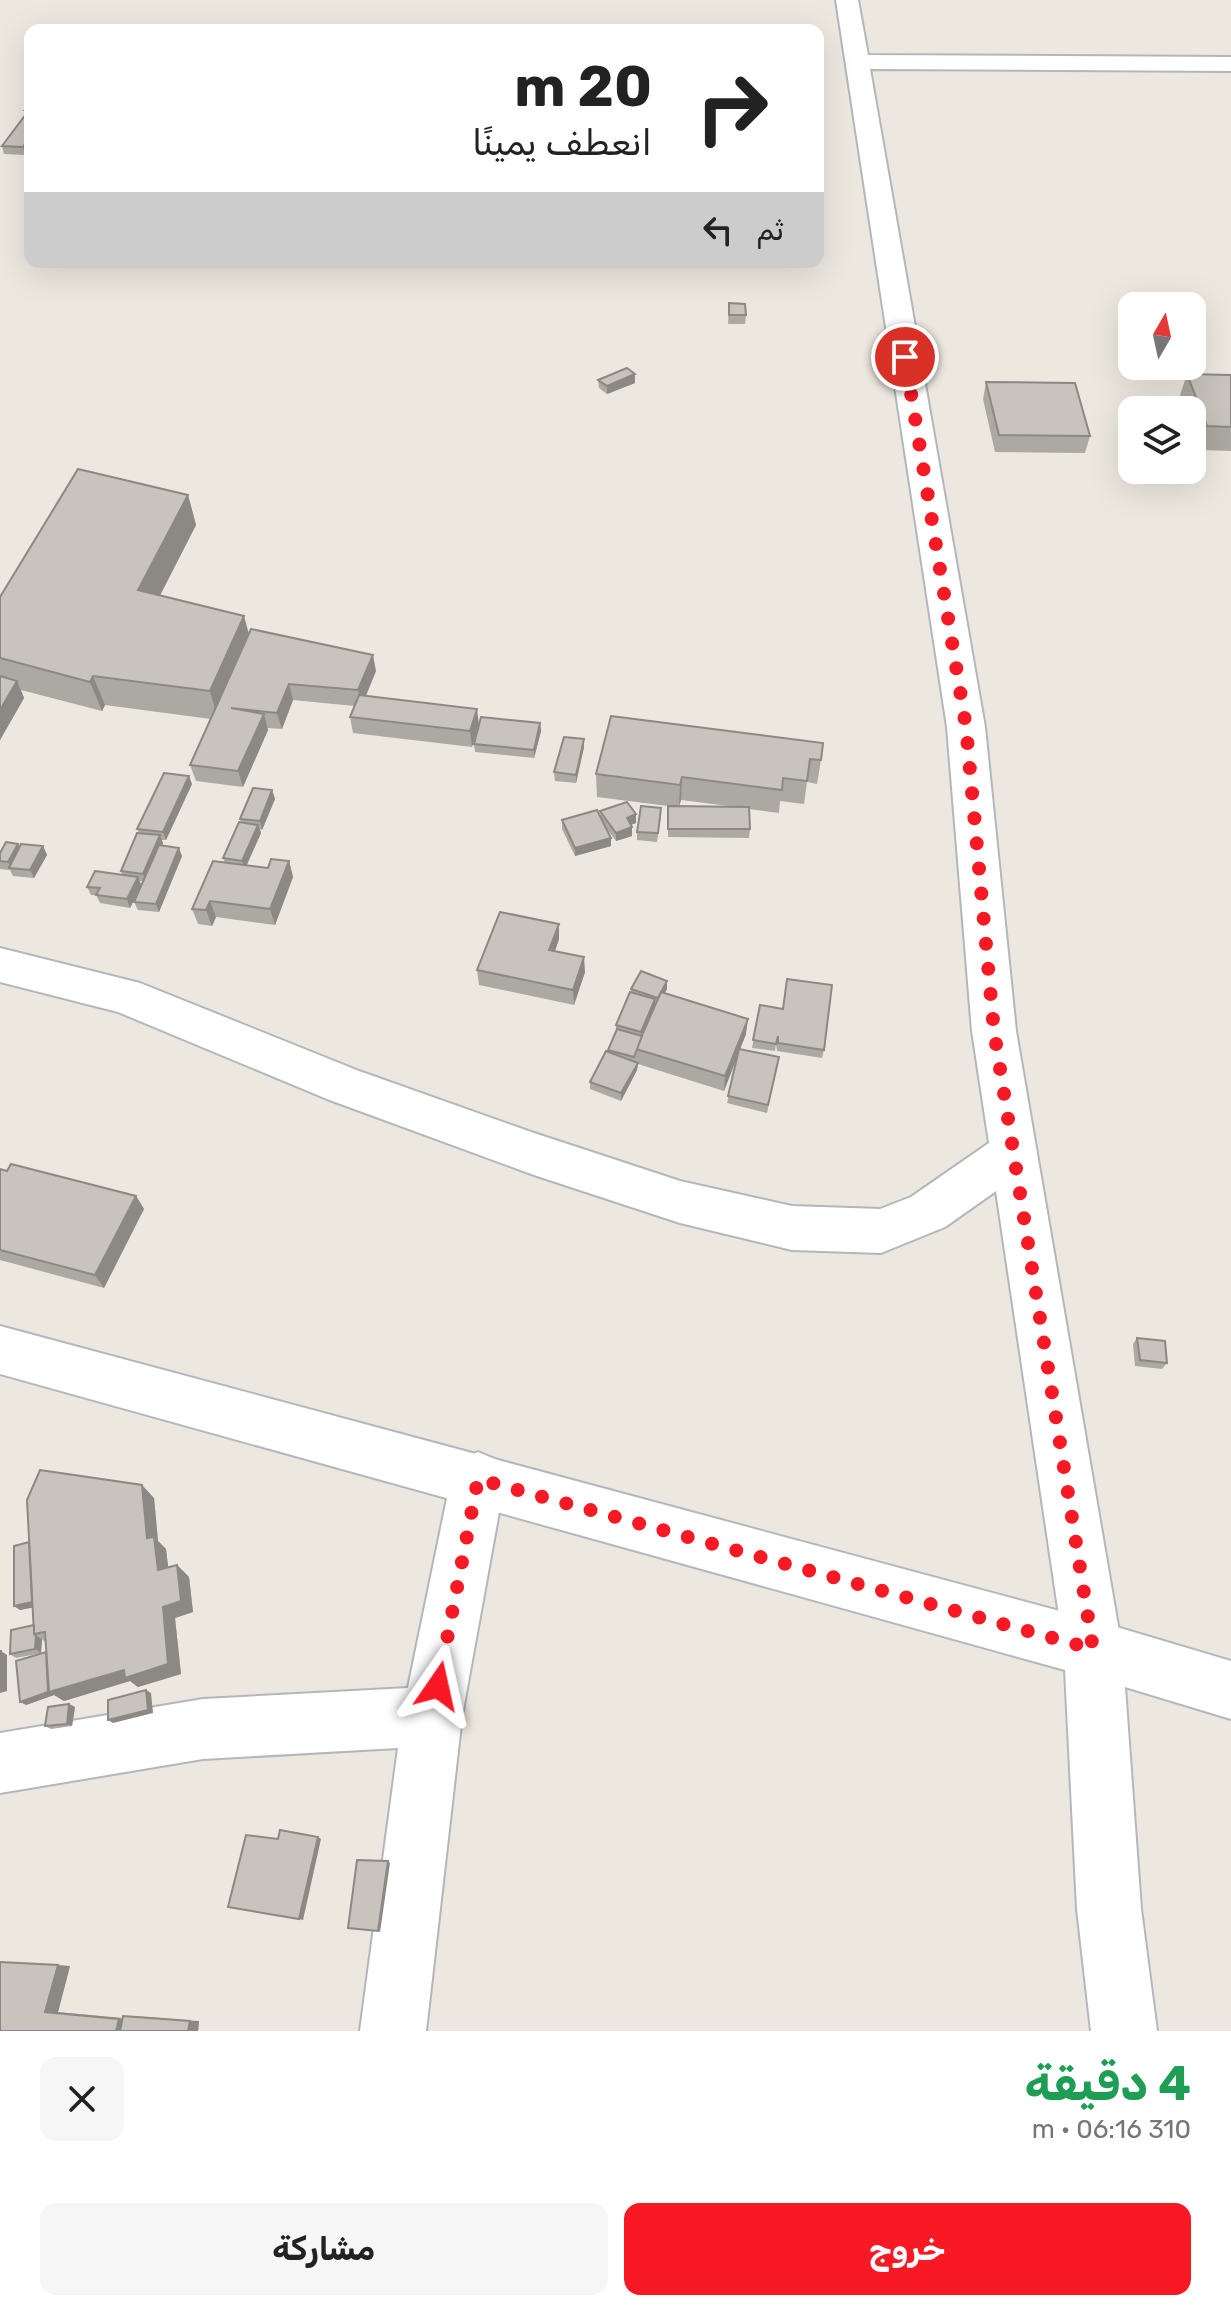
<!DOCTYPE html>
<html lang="ar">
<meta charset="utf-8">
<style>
:root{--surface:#fff;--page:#f6f6f6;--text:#222;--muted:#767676;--accent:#f81924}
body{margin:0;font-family:Rubik,"Noto Sans Arabic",sans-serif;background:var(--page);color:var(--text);direction:rtl;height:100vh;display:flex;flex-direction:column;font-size:30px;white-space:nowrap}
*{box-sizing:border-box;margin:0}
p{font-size:26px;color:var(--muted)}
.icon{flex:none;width:44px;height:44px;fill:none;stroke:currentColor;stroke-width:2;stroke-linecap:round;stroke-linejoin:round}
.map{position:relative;height:2031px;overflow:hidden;direction:ltr}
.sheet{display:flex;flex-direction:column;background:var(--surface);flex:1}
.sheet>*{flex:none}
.top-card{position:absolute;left:24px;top:24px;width:800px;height:244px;border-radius:16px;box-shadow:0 8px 32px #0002;direction:rtl;background:#fff;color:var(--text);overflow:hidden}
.needle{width:52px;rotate:9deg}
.controls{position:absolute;left:1118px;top:292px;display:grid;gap:16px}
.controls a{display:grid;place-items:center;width:88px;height:88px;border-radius:16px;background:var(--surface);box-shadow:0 8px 32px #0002;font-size:40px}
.pin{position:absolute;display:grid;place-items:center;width:68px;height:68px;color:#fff;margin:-34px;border:4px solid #fff;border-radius:50%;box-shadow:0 2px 8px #0007}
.me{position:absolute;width:88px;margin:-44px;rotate:11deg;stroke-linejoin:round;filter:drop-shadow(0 0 6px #0008)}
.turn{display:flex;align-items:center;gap:28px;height:168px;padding:0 40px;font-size:36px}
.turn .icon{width:104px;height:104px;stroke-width:2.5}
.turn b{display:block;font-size:56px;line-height:68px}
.then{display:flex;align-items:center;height:76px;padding:0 40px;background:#0003;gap:16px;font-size:30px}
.round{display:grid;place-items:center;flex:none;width:84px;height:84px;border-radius:16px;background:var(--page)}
.overview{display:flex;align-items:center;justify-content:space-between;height:136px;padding:0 40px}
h1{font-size:48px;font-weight:700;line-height:60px;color:#1e9e55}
.cta{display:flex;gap:16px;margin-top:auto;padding:16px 40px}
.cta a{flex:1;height:92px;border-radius:16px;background:var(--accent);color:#fff;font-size:32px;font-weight:700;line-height:92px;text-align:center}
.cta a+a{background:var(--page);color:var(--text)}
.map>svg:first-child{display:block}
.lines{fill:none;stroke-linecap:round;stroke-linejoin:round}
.street-casing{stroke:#b2b7bc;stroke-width:4}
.secondary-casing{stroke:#b3b8be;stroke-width:4}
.street{fill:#fff;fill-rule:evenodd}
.secondary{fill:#fff;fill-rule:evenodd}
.wall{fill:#aca8a2;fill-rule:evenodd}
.shaded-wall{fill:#8c8884}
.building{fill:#c8c3bc;stroke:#8c8884;stroke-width:2}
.route{stroke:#f81924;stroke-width:14;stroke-dasharray:0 25.2}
</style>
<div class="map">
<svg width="1231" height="2031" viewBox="0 0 1231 2031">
<rect width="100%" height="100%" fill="#ede8df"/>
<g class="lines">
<g class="street-casing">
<g id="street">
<polygon points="836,0 858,0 868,55 1231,57 1231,71 870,69 985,727 1016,1031 1122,1649 1113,1669 1093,1678 1073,1669 1064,1649 996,1191 945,1227 881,1253 792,1250 680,1223 534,1175 327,1099 118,1012 0,982 0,948 140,983 359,1071 534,1133 680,1181 792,1206 880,1209 911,1197 989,1143 972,1031 947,727"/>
<polygon points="478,1452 497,1460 505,1479 462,1716 426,2031 360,2031 398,1748 203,1759 0,1793 0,1733 203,1699 408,1688 451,1479 459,1460"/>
</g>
</g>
<g class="secondary-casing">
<polygon id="secondary" points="0,1326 1093,1620 1231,1661 1231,1719 1125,1687 1141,1909 1157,2031 1091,2031 1077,1909 1065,1670 0,1374"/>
</g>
<use href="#street" class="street"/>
<use href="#secondary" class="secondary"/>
</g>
<g class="wall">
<polygon points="30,105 30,155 28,155 27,152 25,155 4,154 2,146 27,114 25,110"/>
<polygon points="729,303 746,315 745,324 728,324"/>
<polygon points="635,374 635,383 607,394 599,388 598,380"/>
<polygon points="1187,374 1231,375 1231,451 1198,450 1192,434 1192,410 1183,410 1179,398"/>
<polygon points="986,382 1090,436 1085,453 995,452 983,399"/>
<polygon points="188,495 196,525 160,595 249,633 376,671 366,696 479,725 472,747 353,733 350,717 354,706 293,700 282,729 267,728 268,730 243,787 196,781 190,765 211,719 105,705 102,711 21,690 24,698 0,740 0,597"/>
<path d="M 611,716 L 821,760 L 817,784 L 807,782 L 804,804 L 780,801 L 779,813 L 749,809 L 750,829 L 749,838 L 668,837 L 668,806 L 597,797 L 596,774 ZM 681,800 L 729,806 L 679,806 Z"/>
<polygon points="540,723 541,731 534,758 475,752 474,744"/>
<polygon points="584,747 576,783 555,781 554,772"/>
<polygon points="192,784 166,840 161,840 163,843 162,845 182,856 159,912 138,910 134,902 143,881 140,881 141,885 130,908 100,903 96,895 91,895 87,887 122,875 121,871 139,833 137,829"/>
<polygon points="272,790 275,799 262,830 260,829 261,833 246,866 268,868 289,861 293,877 275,925 216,917 212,926 198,924 192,909 225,863 223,858 241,822 240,819"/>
<polygon points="600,811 636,814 636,823 631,825 632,836 616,841 604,825 611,838 611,846 575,856 562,829 562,820 601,818"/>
<polygon points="661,816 657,842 637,840 637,832"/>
<polygon points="18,844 20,847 43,846 47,855 34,878 13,876 10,870 0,869 0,853"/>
<polygon points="559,939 555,951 585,972 574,1005 479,985 477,970"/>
<polygon points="631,989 667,989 664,993 746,1034 740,1049 779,1057 767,1113 727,1103 738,1055 724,1091 638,1064 637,1070 621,1101 590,1089 590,1082 608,1052 616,1031 616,1025 631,992"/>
<polygon points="760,1005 824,1050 822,1058 777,1051 776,1044 775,1051 752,1048"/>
<polygon points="0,1169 136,1196 144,1209 104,1288 0,1260"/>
<polygon points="1137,1338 1167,1363 1162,1369 1135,1366 1133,1344"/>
<polygon points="154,1498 158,1541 166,1549 168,1567 177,1565 189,1577 193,1612 175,1618 181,1674 138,1687 130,1681 64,1701 54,1695 26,1705 46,1652 45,1642 42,1639 41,1653 16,1658 10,1654 34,1625 33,1607 20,1610 14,1606 29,1542"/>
<polygon points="69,1704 75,1707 72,1726 51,1729 45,1726"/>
<polygon points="70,1966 58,2012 123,2018 123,2016 134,2016 199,2021 198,2031 0,2031"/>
</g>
<g class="shaded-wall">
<polygon points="30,137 30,147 25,147 27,152 25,155 23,147"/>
<polygon points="635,374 635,383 607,394 607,386"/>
<polygon points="188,495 196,525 148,619 138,590"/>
<polygon points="244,616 252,645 218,720 210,691"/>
<polygon points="373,655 376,671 361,707 358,690"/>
<polygon points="93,676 105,705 102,711 90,682"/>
<polygon points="17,681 24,698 0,740 0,710"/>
<polygon points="289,684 293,700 282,729 277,713"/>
<polygon points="477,709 479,725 472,747 470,731"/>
<polygon points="264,714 268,730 243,787 238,771"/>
<polygon points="540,723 541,731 534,758 534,750"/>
<polygon points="584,739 584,747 576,783 576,775"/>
<polygon points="189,776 192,784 166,840 163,832"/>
<polygon points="682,777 681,800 679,807 680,785"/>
<polygon points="272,790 275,799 262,830 260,821"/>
<polygon points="636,814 636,823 627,826 627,818"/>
<polygon points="258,825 261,833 245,869 242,861"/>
<polygon points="632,827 632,836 616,841 616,833"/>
<polygon points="160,835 163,843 147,882 143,874"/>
<polygon points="611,838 611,846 575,856 575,848"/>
<polygon points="18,844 22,852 11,868 8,862"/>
<polygon points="43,846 47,855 34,878 30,870"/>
<polygon points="179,848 182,856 159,912 156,904"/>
<polygon points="289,861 293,877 275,925 270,909"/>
<polygon points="138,877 141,885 130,908 127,899"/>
<polygon points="210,901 216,917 212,926 206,910"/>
<polygon points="559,924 559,939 550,965 549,950"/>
<polygon points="584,957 585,972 574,1005 573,990"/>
<polygon points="667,981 667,989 658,1006 658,998"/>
<polygon points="655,999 655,1006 641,1039 641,1032"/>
<polygon points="748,1019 746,1034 724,1091 725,1076"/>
<polygon points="638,1063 637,1070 621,1101 621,1093"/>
<polygon points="136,1196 144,1209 104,1288 95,1275"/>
<polygon points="142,1485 154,1498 158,1541 166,1549 170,1582 158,1570 147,1538"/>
<polygon points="177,1565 189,1577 193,1612 175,1618 181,1674 138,1687 130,1681 64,1701 54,1695 26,1705 20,1702 163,1607"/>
<polygon points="35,1601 41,1606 20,1610 14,1606"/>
<polygon points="36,1636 42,1639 41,1653 35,1649"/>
<polygon points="1,1651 7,1655 7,1691 0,1693"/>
<polygon points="146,1690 151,1693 153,1713 113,1723 108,1720"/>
<polygon points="69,1704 75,1707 72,1726 67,1724"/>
<polygon points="318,1837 321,1839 303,1920 299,1919"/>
<polygon points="388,1861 390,1863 380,1932 378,1931"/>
<polygon points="58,1965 70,1966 58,2012 45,2012"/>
<polygon points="119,2019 130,2019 127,2031 116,2031"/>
<polygon points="190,2021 199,2021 198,2031 188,2031"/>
</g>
<g class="building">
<polygon points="30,105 30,137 23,147 2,146 29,110 25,110"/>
<polygon points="729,303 745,304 746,315 729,315"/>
<polygon points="627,368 635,374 607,386 598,380"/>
<polygon points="1187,374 1231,375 1231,427 1207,426"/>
<polygon points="986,382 1075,383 1090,436 999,435"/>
<polygon points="78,469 188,495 138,590 244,616 210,691 93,676 90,682 0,658 0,597"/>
<polygon points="251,629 373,655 358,690 289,684 277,713 231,708 264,714 238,771 190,765"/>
<polygon points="0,676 17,681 0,710"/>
<polygon points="359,695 477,709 470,731 350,717"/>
<polygon points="611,716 823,743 821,760 810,759 807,781 783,778 782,790 682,777 680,785 596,774"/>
<polygon points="481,717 540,723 534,750 474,744"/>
<polygon points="564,737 584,739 576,775 554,772"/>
<polygon points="164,773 189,776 163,832 137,829"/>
<polygon points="253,788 272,790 260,821 240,819"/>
<polygon points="627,802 636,814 627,818 632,827 616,833 600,811"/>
<polygon points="641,806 661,808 658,833 637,832"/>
<polygon points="668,806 749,807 750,829 668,829"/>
<polygon points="597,810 611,838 575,848 562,820"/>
<polygon points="239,822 258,825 242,861 223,858"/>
<polygon points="137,833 160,835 143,874 121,871"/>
<polygon points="6,842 18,844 8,862 0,861 0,853"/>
<polygon points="21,844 43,846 30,870 9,868"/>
<polygon points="159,845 179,848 156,904 134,902"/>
<polygon points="271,859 289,861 270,909 210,901 206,910 192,909 213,861 268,868"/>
<polygon points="95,871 138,877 127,899 96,895 100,888 87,887"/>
<polygon points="500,912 559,924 549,950 584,957 573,990 477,970"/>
<polygon points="641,971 667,981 658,998 631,989"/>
<polygon points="787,979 832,985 824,1050 778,1043 778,1036 776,1044 753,1040 760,1005 783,1009"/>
<polygon points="630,992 655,999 641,1032 616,1025"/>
<polygon points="661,992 748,1019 725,1076 636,1049"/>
<polygon points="617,1029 642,1036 634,1057 608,1050"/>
<polygon points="739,1049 779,1057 768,1105 728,1096"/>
<polygon points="606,1051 638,1063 621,1093 590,1082"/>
<polygon points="11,1164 136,1196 95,1275 0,1250 0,1169 7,1171"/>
<polygon points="1137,1338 1165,1341 1167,1363 1140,1360"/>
<polygon points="40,1470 142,1485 147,1538 154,1537 158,1570 177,1565 181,1601 163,1607 168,1664 125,1678 124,1670 49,1692 45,1632 34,1634 27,1500"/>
<polygon points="29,1542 32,1602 14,1606 14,1546"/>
<polygon points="34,1625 34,1634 36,1636 35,1649 10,1654 11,1630"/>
<rect x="0" y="1651" width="1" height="37"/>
<polygon points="46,1652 48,1692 20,1702 16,1661"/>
<polygon points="146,1690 148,1710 108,1720 108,1700"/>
<polygon points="69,1704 67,1724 45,1726 48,1707"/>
<polygon points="280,1830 318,1837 299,1919 228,1907 246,1835 278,1839"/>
<polygon points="357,1860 388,1861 378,1931 348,1928"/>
<polygon points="0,1962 58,1965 45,2012 119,2019 116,2031 0,2031"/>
<polygon points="123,2016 190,2021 188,2031 120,2031"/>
</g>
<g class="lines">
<polyline class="route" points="438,1686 478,1479 1093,1649 994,1031 966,727 905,357"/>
</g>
</svg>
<div class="controls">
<a><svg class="needle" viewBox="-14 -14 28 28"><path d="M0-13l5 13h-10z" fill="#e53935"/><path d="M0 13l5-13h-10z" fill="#767676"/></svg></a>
<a><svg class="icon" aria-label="layers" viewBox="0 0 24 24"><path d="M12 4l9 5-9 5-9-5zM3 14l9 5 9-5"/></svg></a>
</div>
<div class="pin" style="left:905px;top:357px;background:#d93025"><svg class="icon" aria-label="arrive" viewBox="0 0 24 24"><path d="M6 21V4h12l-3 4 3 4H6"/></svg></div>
<svg class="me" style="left:438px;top:1686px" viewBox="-20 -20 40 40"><path d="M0-17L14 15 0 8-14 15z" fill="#f81924" stroke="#fff" stroke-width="4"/></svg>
<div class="top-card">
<div class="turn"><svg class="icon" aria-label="right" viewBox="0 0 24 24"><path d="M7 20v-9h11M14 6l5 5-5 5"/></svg><div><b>20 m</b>انعطف يمينًا</div></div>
<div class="then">ثم<svg class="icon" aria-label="left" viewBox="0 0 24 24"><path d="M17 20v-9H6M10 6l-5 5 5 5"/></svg></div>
</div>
</div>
<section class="sheet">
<div class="overview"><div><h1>4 دقيقة</h1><p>310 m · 06:16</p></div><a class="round"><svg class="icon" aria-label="close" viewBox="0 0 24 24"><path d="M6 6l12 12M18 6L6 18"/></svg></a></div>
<div class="cta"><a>خروج</a><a>مشاركة</a></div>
</section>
